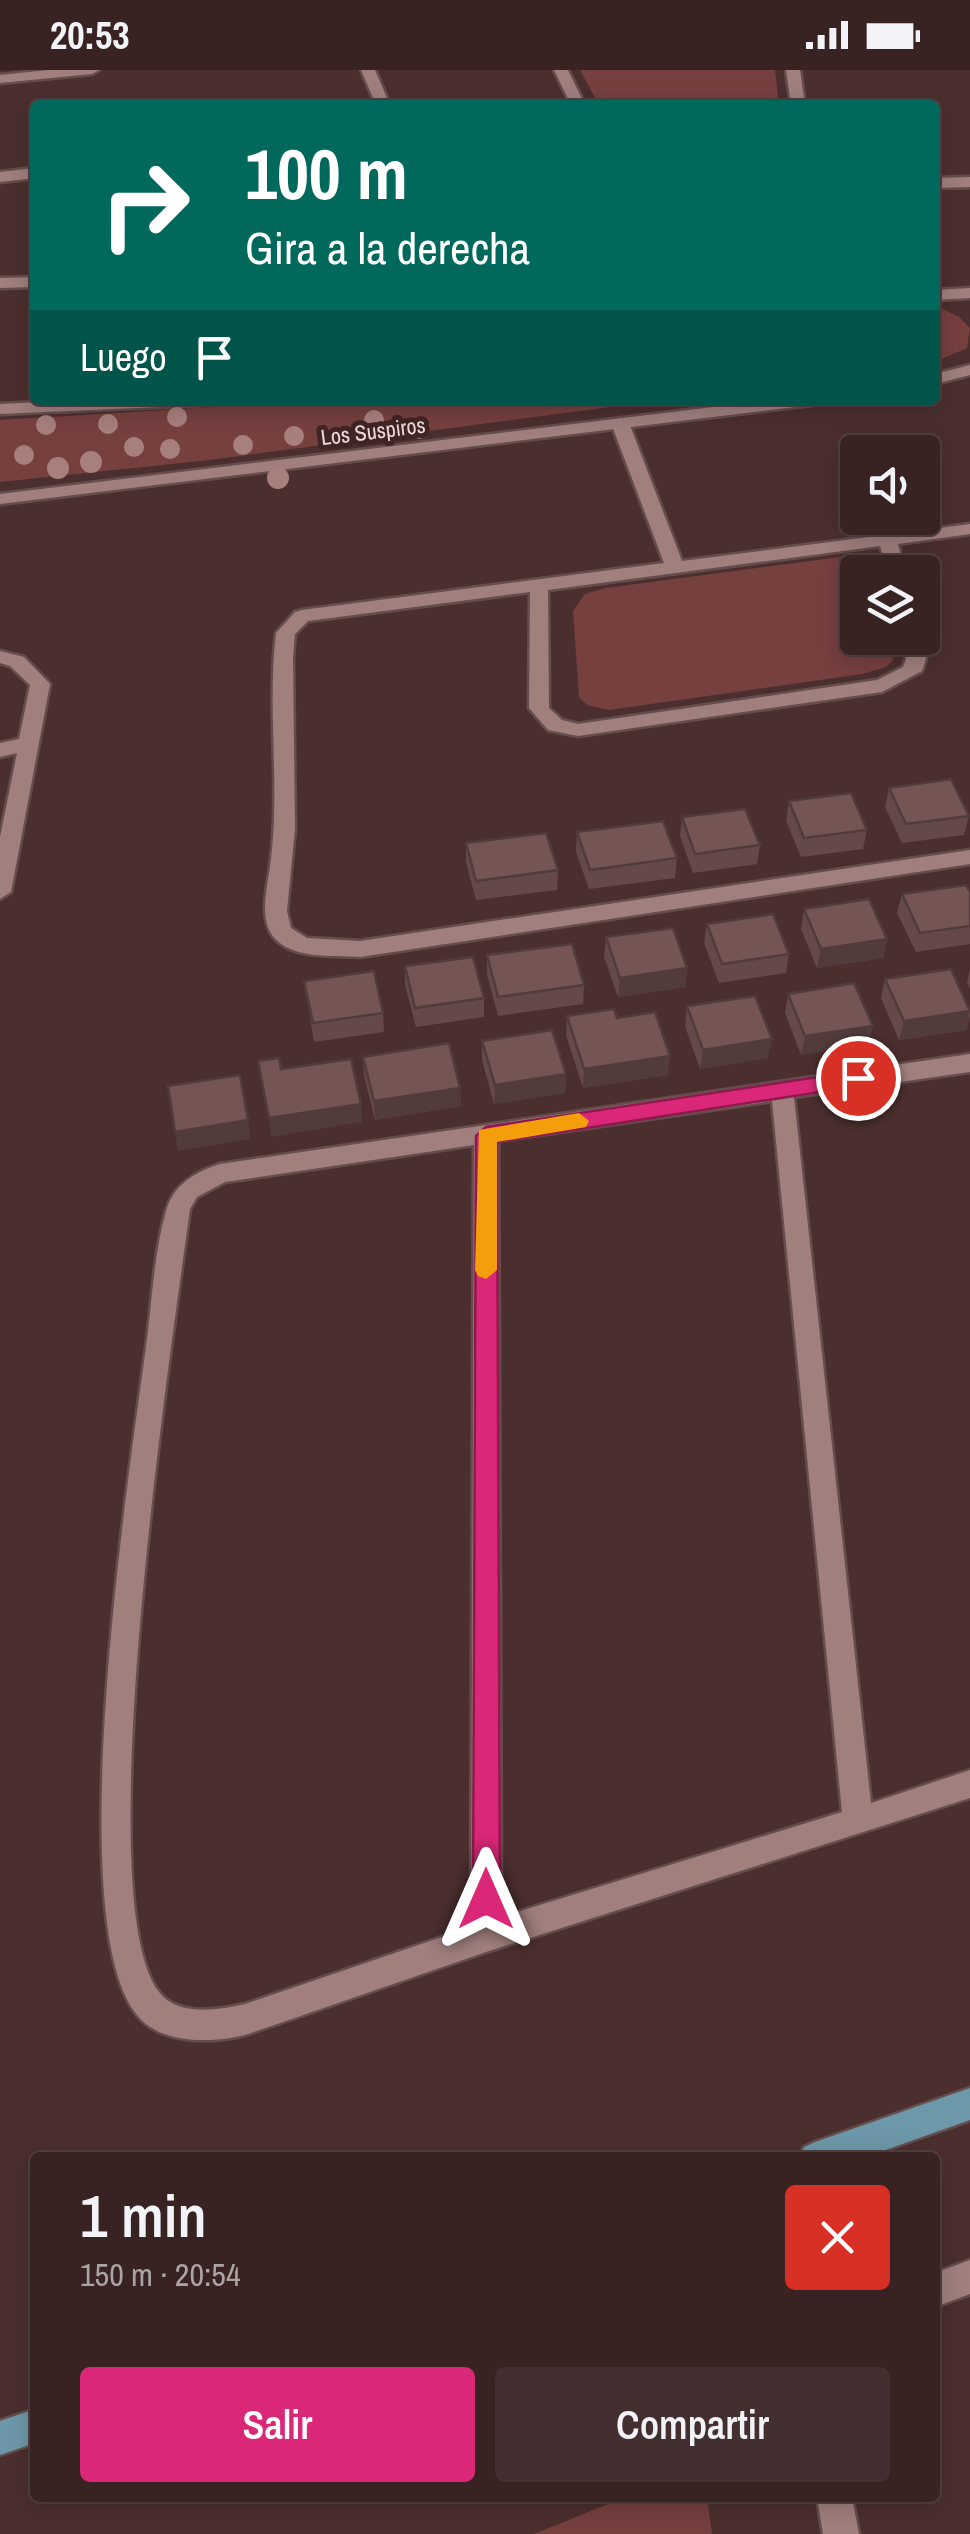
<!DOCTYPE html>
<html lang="es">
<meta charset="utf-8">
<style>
:root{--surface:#382322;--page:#432f2f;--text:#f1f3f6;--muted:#aba4a5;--line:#524040;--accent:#db2777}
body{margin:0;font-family:"Archivo Narrow",sans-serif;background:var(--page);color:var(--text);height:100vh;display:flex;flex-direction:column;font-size:38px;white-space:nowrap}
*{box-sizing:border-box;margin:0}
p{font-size:32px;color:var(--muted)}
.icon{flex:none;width:55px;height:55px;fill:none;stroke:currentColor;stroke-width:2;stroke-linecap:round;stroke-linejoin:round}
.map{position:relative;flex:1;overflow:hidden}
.drawer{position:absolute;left:30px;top:2082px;width:910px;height:350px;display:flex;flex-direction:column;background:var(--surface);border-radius:10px;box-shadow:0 5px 25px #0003,0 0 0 2px var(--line)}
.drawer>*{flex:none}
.hud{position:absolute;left:30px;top:30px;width:910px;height:305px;border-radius:10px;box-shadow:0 5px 25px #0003,0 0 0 2px var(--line);background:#00695c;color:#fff;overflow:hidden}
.fabs{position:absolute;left:840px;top:365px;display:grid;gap:20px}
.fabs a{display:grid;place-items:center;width:100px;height:100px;border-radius:10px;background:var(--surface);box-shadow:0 5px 25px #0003,0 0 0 2px var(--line);font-size:50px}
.pin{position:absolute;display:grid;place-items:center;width:85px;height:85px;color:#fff;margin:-42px;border:5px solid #fff;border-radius:50%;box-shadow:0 2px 10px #0007}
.me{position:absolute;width:110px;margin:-55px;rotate:0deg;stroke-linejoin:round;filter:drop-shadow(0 0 8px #0008)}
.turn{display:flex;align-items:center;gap:35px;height:210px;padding:0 50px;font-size:45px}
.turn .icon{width:130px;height:130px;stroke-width:2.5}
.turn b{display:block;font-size:70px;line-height:85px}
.then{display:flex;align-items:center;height:95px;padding:0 50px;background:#0003;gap:20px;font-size:38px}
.round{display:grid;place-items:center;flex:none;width:105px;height:105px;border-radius:10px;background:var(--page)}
.head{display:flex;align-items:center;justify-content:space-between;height:170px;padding:0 50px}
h1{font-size:60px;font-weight:600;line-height:75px}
.cta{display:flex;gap:20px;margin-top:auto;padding:20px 50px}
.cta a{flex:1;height:115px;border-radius:10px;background:var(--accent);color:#fff;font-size:40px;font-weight:600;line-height:115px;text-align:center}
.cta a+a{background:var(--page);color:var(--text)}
.status{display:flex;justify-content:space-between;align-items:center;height:70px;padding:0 50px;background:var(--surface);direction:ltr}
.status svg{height:28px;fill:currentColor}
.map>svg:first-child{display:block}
.green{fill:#76403f}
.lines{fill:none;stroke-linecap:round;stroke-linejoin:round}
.minor-casing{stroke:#654d4d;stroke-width:5}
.tertiary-casing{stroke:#654d4d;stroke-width:5}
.primary-casing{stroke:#654d4d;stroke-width:5}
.minor{fill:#a07f7d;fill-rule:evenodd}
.tertiary{fill:#a07f7d;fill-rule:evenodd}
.primary{fill:#6d98a9;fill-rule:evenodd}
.tree{fill:#a77f7d}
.wall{fill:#644948}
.shaded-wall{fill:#513c3b}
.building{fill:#745554;stroke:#513c3b;stroke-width:2.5}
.route{fill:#db2777;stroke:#8e194d;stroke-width:2.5}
.slow{fill:#f59e0b}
.labels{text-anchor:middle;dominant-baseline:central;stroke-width:10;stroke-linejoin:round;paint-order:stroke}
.far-street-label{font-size:22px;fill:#eddad9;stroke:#402524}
</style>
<div class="status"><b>20:53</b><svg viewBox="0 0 49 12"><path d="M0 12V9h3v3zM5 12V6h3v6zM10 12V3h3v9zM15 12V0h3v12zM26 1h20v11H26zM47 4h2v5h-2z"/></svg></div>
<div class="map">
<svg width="970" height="2464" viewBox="0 0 970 2464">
<rect width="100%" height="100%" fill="#4b2f2e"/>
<g class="green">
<polygon points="580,0 775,0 779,35 599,35"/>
<polygon points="935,235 959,247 970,258 967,278 935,292"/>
<polygon points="332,330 664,330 201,391 0,412 0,350"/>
<polygon points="848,486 868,492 878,502 858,502 858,568 891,568 893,590 886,597 862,604 609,640 587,635 579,627 573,541 585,524 606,518"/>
<polygon points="623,2428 707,2428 712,2464 534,2464"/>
</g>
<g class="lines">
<g class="minor-casing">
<g id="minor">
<polygon points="48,0 99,0 92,4 0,13 0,5"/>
<polygon points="361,0 375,0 390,35 376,35"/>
<polygon points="554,0 568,0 585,35 571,35"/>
<polygon points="786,0 800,0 805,35 791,35"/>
<polygon points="35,98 35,108 0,112 0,102"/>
<polygon points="970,107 970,117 935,118 935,108"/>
<polygon points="35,207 35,217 0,218 0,208"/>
<path d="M 620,348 L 629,353 L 682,491 L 970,454 L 970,464 L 898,474 L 905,502 L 887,502 L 880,476 L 548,520 L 549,638 L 562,650 L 578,654 L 877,610 L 903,597 L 906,589 L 902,568 L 921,568 L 926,589 L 922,601 L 882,622 L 578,666 L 548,660 L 529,638 L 530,522 L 308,551 L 295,564 L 293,587 L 295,759 L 287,841 L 291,858 L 307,868 L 360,871 L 970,780 L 970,794 L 360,887 C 333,885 290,890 272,865 C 258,845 269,811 271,789 C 280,714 267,638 276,563 L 295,542 L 302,540 L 664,493 L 611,353 Z"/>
<polygon points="0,581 24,587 50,614 11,822 0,829 0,767 17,683 0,687 0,673 19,669 30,615 10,596 0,593"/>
<path d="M 970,984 L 970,1002 L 794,1027 L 871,1733 L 970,1700 L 970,1728 L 489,1881 L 245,1965 C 212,1973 161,1975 137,1945 C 61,1852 128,1411 145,1284 C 152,1238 153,1186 166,1141 C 173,1115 195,1102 220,1094 ZM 772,1031 L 842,1742 L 501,1847 L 498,1071 ZM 474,1075 L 471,1857 L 245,1934 C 219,1940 178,1947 159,1922 C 87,1829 172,1273 190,1139 L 197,1127 L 225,1112 Z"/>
<polygon points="970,2190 970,2224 935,2237 935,2203"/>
<polygon points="817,2428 852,2428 859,2464 823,2464"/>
</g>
</g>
<g class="tertiary-casing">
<g id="tertiary">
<polygon points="970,218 970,228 935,230 935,220"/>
<polygon points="970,295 970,305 935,314 935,304"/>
<polygon points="87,330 213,330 204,335 0,344 0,334"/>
<polygon points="770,330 821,330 812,335 0,434 0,424"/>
</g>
</g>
<g class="primary-casing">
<g id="primary">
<polygon points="970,2018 970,2050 863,2088 799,2088 804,2077 815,2072"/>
<polygon points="35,2339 35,2373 0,2385 0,2351"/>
</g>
</g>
<use href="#minor" class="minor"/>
<use href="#tertiary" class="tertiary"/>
<use href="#primary" class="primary"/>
</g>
<g class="tree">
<circle cx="177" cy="347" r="10"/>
<circle cx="374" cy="350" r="10"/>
<circle cx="108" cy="354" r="10"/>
<circle cx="46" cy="355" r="10"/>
<circle cx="420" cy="359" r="10"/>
<circle cx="294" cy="366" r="10"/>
<circle cx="243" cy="375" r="10"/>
<circle cx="134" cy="377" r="10"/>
<circle cx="170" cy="379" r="10"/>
<circle cx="24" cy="385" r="10"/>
<circle cx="91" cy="392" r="11"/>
<circle cx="58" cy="398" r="11"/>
<circle cx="278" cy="408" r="11"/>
</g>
<g class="wall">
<polygon points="889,718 969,746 964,765 902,773 885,737"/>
<polygon points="789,731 867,760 863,779 801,787 786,751"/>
<polygon points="682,747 760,775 757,794 693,803 680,766"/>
<polygon points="577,762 677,788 675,808 589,819 576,782"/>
<polygon points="466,773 558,800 557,820 476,830 466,793"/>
<polygon points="970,822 970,874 916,882 897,843 902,824"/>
<polygon points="804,839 887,869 883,888 817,898 801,859"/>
<polygon points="707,854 789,884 786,903 719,913 704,873"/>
<polygon points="606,867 687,898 685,917 618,927 604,887"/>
<polygon points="487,885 584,915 583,934 498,946 487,904"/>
<polygon points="405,896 484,928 484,947 416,957 405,915"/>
<polygon points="970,899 970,919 967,912"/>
<polygon points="885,909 970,938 970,946 966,960 899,970 881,928"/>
<polygon points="304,911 383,943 384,962 314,972"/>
<polygon points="788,924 869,974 801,985 785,943"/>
<polygon points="687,936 768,988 700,999 685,956"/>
<polygon points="567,946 617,948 668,1005 583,1018 566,965"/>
<polygon points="482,971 566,1004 565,1023 494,1034 482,990"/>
<polygon points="363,987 460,1018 461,1036 375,1050 364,1006"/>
</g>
<g class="shaded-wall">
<polygon points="887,869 883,888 817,898 821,879"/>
<polygon points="687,898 685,917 618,927 620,908"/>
<polygon points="970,941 966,960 899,970 904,951"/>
<polygon points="873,956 869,974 801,985 805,966"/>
<polygon points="772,969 768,988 700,999 703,980"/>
<polygon points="670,986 668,1005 583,1018 584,999"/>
<polygon points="566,1004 565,1023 494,1034 495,1015"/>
<polygon points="460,1018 461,1036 375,1050 374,1031"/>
<polygon points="361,1034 362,1052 271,1067 269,1048"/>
<polygon points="248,1050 251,1069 178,1081 175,1062"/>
</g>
<g class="building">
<polygon points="951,709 969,746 906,754 889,718"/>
<polygon points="851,723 867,760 804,768 789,731"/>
<polygon points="745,739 760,775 695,784 682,747"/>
<polygon points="663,751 677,788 590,800 577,762"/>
<polygon points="546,763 558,800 476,811 466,773"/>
<polygon points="966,815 970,822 970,856 920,863 902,824"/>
<polygon points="869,829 887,869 821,879 804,839"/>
<polygon points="773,844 789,884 722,894 707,854"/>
<polygon points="673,858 687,898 620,908 606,867"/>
<polygon points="572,874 584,915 498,927 487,885"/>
<polygon points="473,887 484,928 415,938 405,896"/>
<polygon points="951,899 970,941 904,951 885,909"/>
<polygon points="374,901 383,943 313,953 304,911"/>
<polygon points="854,913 873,956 805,966 788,924"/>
<polygon points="755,926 772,969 703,980 687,936"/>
<polygon points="614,939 617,948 655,942 670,986 584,999 567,946"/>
<polygon points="552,960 566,1004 495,1015 482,971"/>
<polygon points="449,973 460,1018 374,1031 363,987"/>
<polygon points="279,988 281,999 351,989 361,1034 269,1048 258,991"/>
<polygon points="240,1005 248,1050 175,1062 168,1016"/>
</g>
<polygon class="route" points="858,1001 868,1008 858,1016 497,1072 500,1829 496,1839 486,1843 477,1839 473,1829 476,1066 486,1057"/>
<polygon class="slow" points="579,1043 589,1051 586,1057 497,1072 497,1200 486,1209 478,1206 475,1200 479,1060"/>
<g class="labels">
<g class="far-street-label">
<text transform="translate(373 361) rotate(-7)">Los Suspiros</text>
</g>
</g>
</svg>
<div class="fabs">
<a><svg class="icon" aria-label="sound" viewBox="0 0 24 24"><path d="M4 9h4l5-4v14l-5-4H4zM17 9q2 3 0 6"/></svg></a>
<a><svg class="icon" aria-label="layers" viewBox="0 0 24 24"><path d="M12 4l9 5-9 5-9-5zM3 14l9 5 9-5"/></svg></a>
</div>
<div class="pin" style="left:858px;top:1008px;background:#d93025"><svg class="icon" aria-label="arrive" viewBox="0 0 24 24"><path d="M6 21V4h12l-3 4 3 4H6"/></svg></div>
<svg class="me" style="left:486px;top:1829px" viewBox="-20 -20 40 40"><path d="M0-17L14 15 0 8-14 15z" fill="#db2777" stroke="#fff" stroke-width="4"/></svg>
<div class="hud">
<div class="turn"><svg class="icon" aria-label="right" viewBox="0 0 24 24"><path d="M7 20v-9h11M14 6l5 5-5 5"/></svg><div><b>100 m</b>Gira a la derecha</div></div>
<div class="then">Luego<svg class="icon" aria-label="arrive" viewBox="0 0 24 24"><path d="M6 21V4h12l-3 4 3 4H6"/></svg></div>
</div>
<section class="drawer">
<div class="head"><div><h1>1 min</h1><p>150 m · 20:54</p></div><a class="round" style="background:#d93025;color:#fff"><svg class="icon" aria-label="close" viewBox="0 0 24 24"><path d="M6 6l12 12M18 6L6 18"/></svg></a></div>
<div class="cta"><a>Salir</a><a>Compartir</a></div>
</section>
</div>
